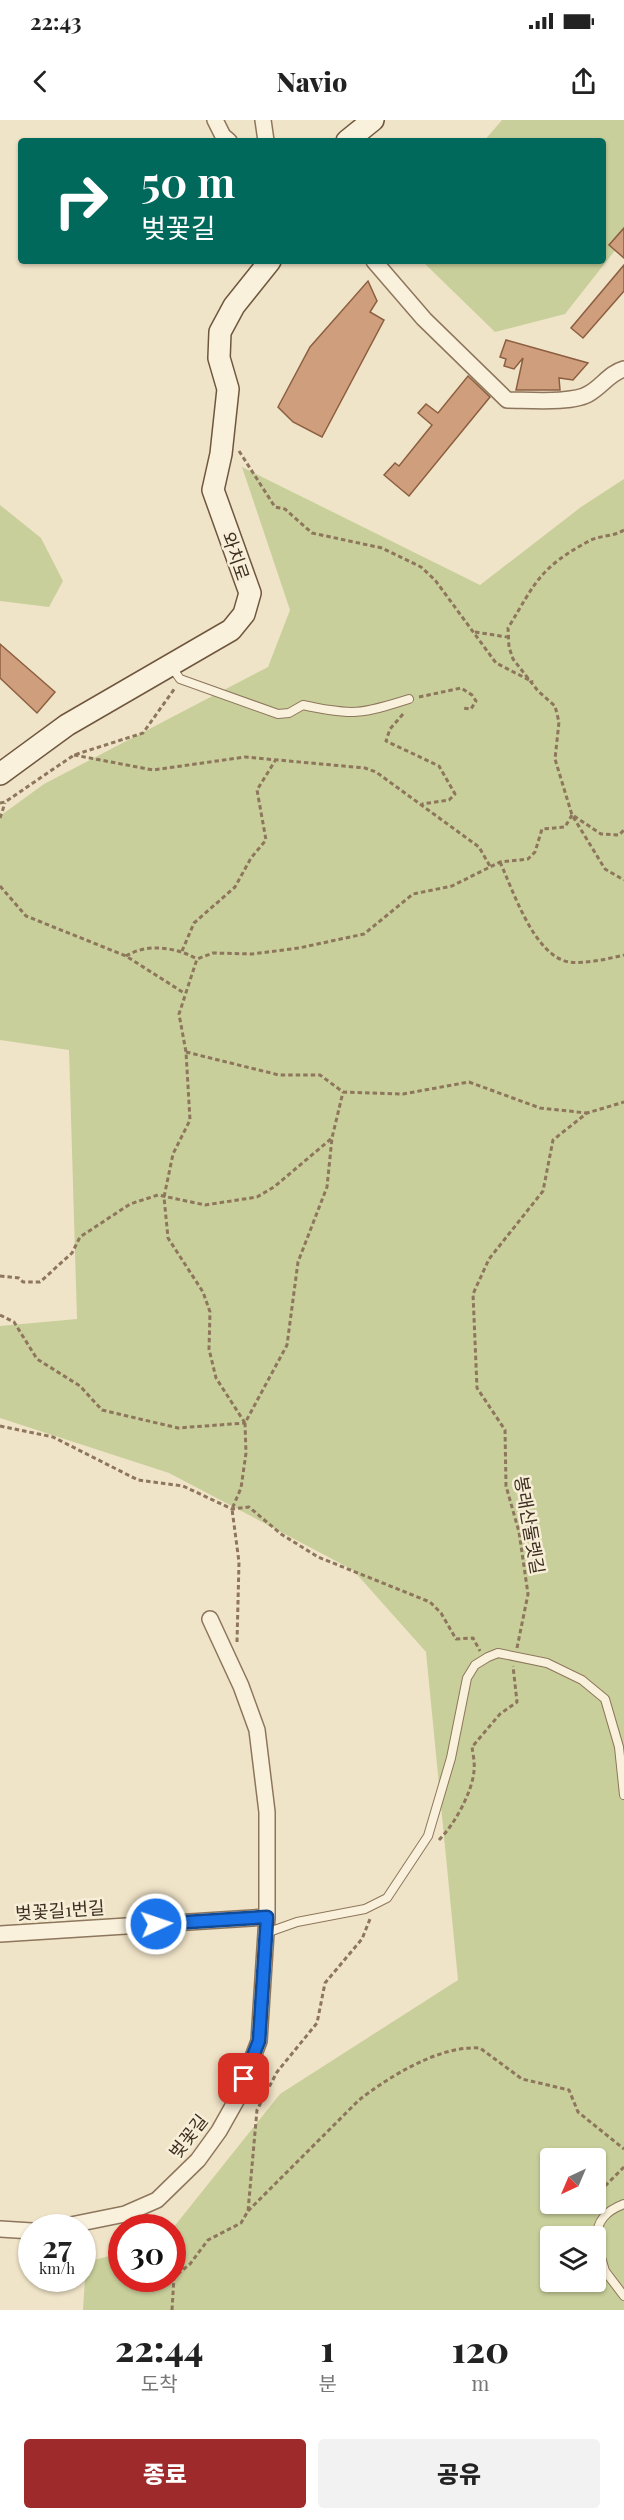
<!DOCTYPE html>
<html lang="ko">
<meta charset="utf-8">
<style>
:root{--surface:#fff;--page:#f2f2f2;--text:#222;--muted:#767676;--accent:#9e2a2b}
body{margin:0;font-family:"Playfair Display","Noto Sans KR",serif;background:var(--page);color:var(--text);height:100vh;display:flex;flex-direction:column;font-size:22px;white-space:nowrap}
*{box-sizing:border-box;margin:0}
p{font-size:20px;color:var(--muted)}
.icon{flex:none;width:33px;height:33px;fill:none;stroke:currentColor;stroke-width:2;stroke-linecap:round;stroke-linejoin:round}
.map{position:relative;height:2190px;overflow:hidden}
.details{display:flex;flex-direction:column;background:var(--surface);flex:1}
.details>*{flex:none}
.banner{position:absolute;left:18px;top:18px;width:588px;height:126px;border-radius:6px;box-shadow:0 2px 4px #0004;background:#00695c;color:#fff;overflow:hidden}
.needle{width:39px;rotate:224deg}
.buttons{position:absolute;left:540px;top:2028px;display:grid;gap:12px}
.buttons a{display:grid;place-items:center;width:66px;height:66px;border-radius:6px;background:var(--surface);box-shadow:0 2px 4px #0004;font-size:30px}
.speed{position:absolute;left:18px;top:2094px;display:flex;gap:12px;font-size:30px;font-weight:700;text-align:center}
.speed>*{display:grid;place-content:center;width:78px;height:78px;border-radius:50%;background:var(--surface);box-shadow:0 2px 4px #0004;line-height:1}
.speed small{font-size:15px;font-weight:400}
.speed .limit{border:9px solid #d22;background:#fff;color:#111}
.pin{position:absolute;display:grid;place-items:center;width:51px;height:51px;color:#fff;margin:-26px;border-radius:12px;box-shadow:0 3px 9px #0006}
.me{position:absolute;width:66px;margin:-33px;rotate:87deg;stroke-linejoin:round;filter:drop-shadow(0 0 4px #0008)}
.turn{display:flex;align-items:center;gap:21px;height:126px;padding:0 24px;font-size:27px}
.turn .icon{width:78px;height:78px;stroke-width:2.5}
.turn b{display:block;font-size:42px;line-height:51px}
.eta{display:flex;justify-content:space-evenly;align-items:center;height:102px;text-align:center}
.eta b{font-size:36px;font-weight:800;line-height:42px}
.button{display:flex;gap:12px;margin-top:auto;padding:12px 24px}
.button a{flex:1;height:69px;border-radius:6px;background:var(--accent);color:#fff;font-size:24px;font-weight:800;line-height:69px;text-align:center}
.button a+a{background:var(--page);color:var(--text)}
.status{display:flex;justify-content:space-between;align-items:center;height:42px;padding:0 30px;background:var(--surface);direction:ltr}
.status svg{height:16px;fill:currentColor}
header{display:flex;justify-content:space-between;align-items:center;height:78px;padding:0 24px;background:var(--surface);font-size:27px;font-weight:800}
.map>svg:first-child{display:block}
.green{fill:#c9cf9b;fill-rule:evenodd}
.building{fill:#cf9f7d;stroke:#8d5f41;stroke-width:1.5}
.lines{fill:none;stroke-linecap:round;stroke-linejoin:round}
.service-casing{stroke:#8d765c;stroke-width:10}
.minor-casing{stroke:#8d765c;stroke-width:18}
.secondary-casing{stroke:#6f573f;stroke-width:24}
.path{stroke:#8d765c;stroke-width:3;stroke-dasharray:4.5 3;stroke-linecap:butt}
.service{stroke:#faf1dc;stroke-width:8}
.minor{stroke:#faf1dc;stroke-width:15}
.secondary{stroke:#faf1dc;stroke-width:21}
.route-casing{stroke:#114b97;stroke-width:15}
.route{stroke:#1a73e8;stroke-width:10}
.labels{text-anchor:middle;dominant-baseline:central;stroke-width:5;stroke-linejoin:round;paint-order:stroke}
.street-label{font-size:18px;fill:#3d2e20;stroke:#f7eed8}
</style>
<div class="status"><b>22:43</b><svg viewBox="0 0 49 12"><path d="M0 12V9h3v3zM5 12V6h3v6zM10 12V3h3v9zM15 12V0h3v12zM26 1h20v11H26zM47 4h2v5h-2z"/></svg></div>
<header><svg class="icon" aria-label="back" viewBox="0 0 24 24"><path d="M15 5l-7 7 7 7"/></svg>Navio<svg class="icon" aria-label="share" viewBox="0 0 24 24"><path d="M12 15V3M7 8l5-5 5 5M5 13v7h14v-7"/></svg></header>
<div class="map">
<svg width="624" height="2190" viewBox="0 0 624 2190">
<rect width="100%" height="100%" fill="#f0e4c8"/>
<g class="green">
<polygon points="502,0 624,0 624,119 565,194 495,212 422,141 603,141 603,21 484,21"/>
<path d="M 242,347 L 480,465 L 581,387 L 624,359 L 624,2190 L 83,2190 L 86,2142 L 121,2133 L 122,2158 L 172,2158 L 173,2108 L 280,1974 L 458,1860 L 426,1532 L 353,1450 L 169,1353 L 0,1298 L 0,1206 L 77,1199 L 69,930 L 0,920 L 0,696 L 44,664 L 268,547 L 290,490 ZM 550,2038 L 596,2038 L 596,2084 L 550,2084 ZM 550,2116 L 596,2116 L 596,2162 L 550,2162 Z"/>
<polygon points="0,385 41,418 63,461 49,487 0,481"/>
</g>
<g class="building">
<polygon points="624,108 624,138 609,125"/>
<polygon points="624,145 624,171 583,218 571,208"/>
<polygon points="368,161 377,181 370,192 384,200 322,317 293,302 278,287 310,227"/>
<polygon points="506,220 531,227 588,243 573,260 559,258 560,270 516,270 523,238 514,249 504,246 506,239 500,237"/>
<polygon points="468,256 490,277 409,376 384,355 395,343 399,346 432,305 418,293 426,284 438,293"/>
<polygon points="0,524 55,572 37,593 0,558"/>
</g>
<g class="lines">
<g class="service-casing">
<g id="service">
<path d="M 171,546 L 180,559 L 278,594 L 289,593 L 303,585 C 352,596 362,594 409,579"/>
<polyline points="266,1813 297,1802 365,1789 387,1778 428,1716 451,1638 467,1558 475,1545 488,1537 498,1533 547,1543 582,1560 605,1579 619,1627 624,1675"/>
<path d="M 596,2120 C 597,2100 606,2091 624,2084"/>
<polyline points="596,2121 605,2151 624,2176"/>
</g>
</g>
<g class="minor-casing">
<g id="minor">
<polyline points="215,0 223,16 229,21"/>
<polyline points="263,0 266,21"/>
<path d="M 374,141 L 424,199 L 507,280 C 528,280 574,284 590,273 C 603,265 610,253 624,249"/>
<polyline points="0,1814 267,1797"/>
<polyline points="56,2108 125,2094 157,2080 198,2040 219,2011 237,1979 259,1921 267,1797 267,1692 257,1610 241,1566 210,1499"/>
<polyline points="0,2109 32,2111"/>
</g>
</g>
<g class="secondary-casing">
<g id="secondary">
<polyline points="347,21 373,0"/>
<polyline points="0,654 67,605 231,510 244,494 250,473 213,370 221,334 228,269 219,238 220,212 234,186 270,141"/>
</g>
</g>
<g class="path">
<polyline points="239,331 275,387 285,389 312,413 382,428 421,447 435,460 496,543 533,562"/>
<path d="M 624,410 C 613,417 600,415 589,421 C 539,448 536,462 508,508 L 509,527 L 513,539 L 538,571 L 555,586 L 559,602 L 555,639 L 572,695 L 605,749 L 624,760"/>
<polyline points="475,512 507,517"/>
<polyline points="419,577 461,568 472,575 476,581 471,589 463,588"/>
<polyline points="403,594 390,609 386,621 439,646 455,674 449,680 422,684"/>
<polyline points="74,635 153,650 245,637 365,648 376,652 479,727 491,748"/>
<polyline points="0,683 5,682 74,635 143,613 175,568"/>
<polyline points="574,696 601,714 619,715 624,710"/>
<polyline points="0,698 5,683"/>
<path d="M 500,742 C 513,770 534,836 569,842 C 586,844 607,839 624,835"/>
<polyline points="0,766 26,796 126,836 184,873"/>
<polyline points="182,831 194,803 235,767 251,738 266,720 257,670 275,641"/>
<path d="M 126,836 C 147,823 176,827 197,839"/>
<polyline points="186,932 279,955 320,955 343,972 403,974 469,962 540,988 587,993"/>
<polyline points="0,1156 19,1158 23,1162 40,1162 72,1133 80,1117 130,1084 158,1075 205,1085 257,1077 274,1067 332,1018"/>
<polyline points="0,1195 14,1202 37,1239 80,1266 102,1290 178,1308 245,1303"/>
<polyline points="245,1303 216,1258 209,1229 210,1192 203,1172 168,1118 164,1077 173,1034 190,1000 186,932 179,894 197,839 213,833 252,834 299,828 364,814 413,774 452,766 500,742 528,739 535,732 542,709 565,707 572,695"/>
<polyline points="0,1306 53,1317 138,1360 183,1366 232,1389 249,1387 281,1414 318,1437 430,1482 441,1493 456,1519 473,1518 480,1531"/>
<polyline points="237,1522 239,1442 232,1389 241,1368 246,1333 245,1303 287,1225 298,1142 327,1067 332,1018 343,972"/>
<polyline points="517,1528 528,1474 519,1412 506,1366 505,1310 477,1268 473,1174 489,1139 543,1071 553,1020 587,993 624,982"/>
<path d="M 439,1720 C 454,1705 472,1673 474,1651 C 475,1643 473,1634 472,1627 L 500,1594 L 517,1582 L 513,1546"/>
<polyline points="598,2086 599,2072 624,2047"/>
<path d="M 248,2091 L 359,1980 C 390,1956 440,1925 480,1928 L 522,1959 L 569,1970 L 578,1992 L 624,2029"/>
<polyline points="172,2190 174,2157 190,2144 208,2120 241,2103 248,2091 257,1990 277,1952 317,1903 325,1863 362,1819 370,1799"/>
</g>
<use href="#service" class="service"/>
<use href="#minor" class="minor"/>
<use href="#secondary" class="secondary"/>
</g>
<g class="lines">
<g class="route-casing">
<polyline id="route" points="156,1804 267,1797 259,1921 244,1959"/>
</g>
<use href="#route" class="route"/>
</g>
<g class="labels">
<g class="street-label">
<text transform="translate(236 436) rotate(71)">와치로</text>
<text transform="translate(530 1405) rotate(80)">봉래산둘렛길</text>
<text transform="translate(60 1790) rotate(-4)">벚꽃길1번길</text>
<text transform="translate(188 2016) rotate(-52)">벚꽃길</text>
</g>
</g>
</svg>
<div class="buttons">
<a><svg class="needle" viewBox="-14 -14 28 28"><path d="M0-13l5 13h-10z" fill="#e53935"/><path d="M0 13l5-13h-10z" fill="#767676"/></svg></a>
<a><svg class="icon" aria-label="layers" viewBox="0 0 24 24"><path d="M12 4l9 5-9 5-9-5zM3 14l9 5 9-5"/></svg></a>
</div>
<div class="speed"><div>27<small>km/h</small></div><div class="limit">30</div></div>
<div class="pin" style="left:244px;top:1959px;background:#d93025"><svg class="icon" aria-label="arrive" viewBox="0 0 24 24"><path d="M6 21V4h12l-3 4 3 4H6"/></svg></div>
<svg class="me" style="left:156px;top:1804px" viewBox="-20 -20 40 40"><circle r="17" fill="#1a73e8" stroke="#fff" stroke-width="3"/><path d="M0-11L8 9 0 5-8 9z" fill="#fff"/></svg>
<div class="banner">
<div class="turn"><svg class="icon" aria-label="right" viewBox="0 0 24 24"><path d="M7 20v-9h11M14 6l5 5-5 5"/></svg><div><b>50 m</b>벚꽃길</div></div>
</div>
</div>
<section class="details">
<div class="eta">
<div><b>22:44</b><p>도착</p></div>
<div><b>1</b><p>분</p></div>
<div><b>120</b><p>m</p></div>
</div>
<div class="button"><a>종료</a><a>공유</a></div>
</section>
